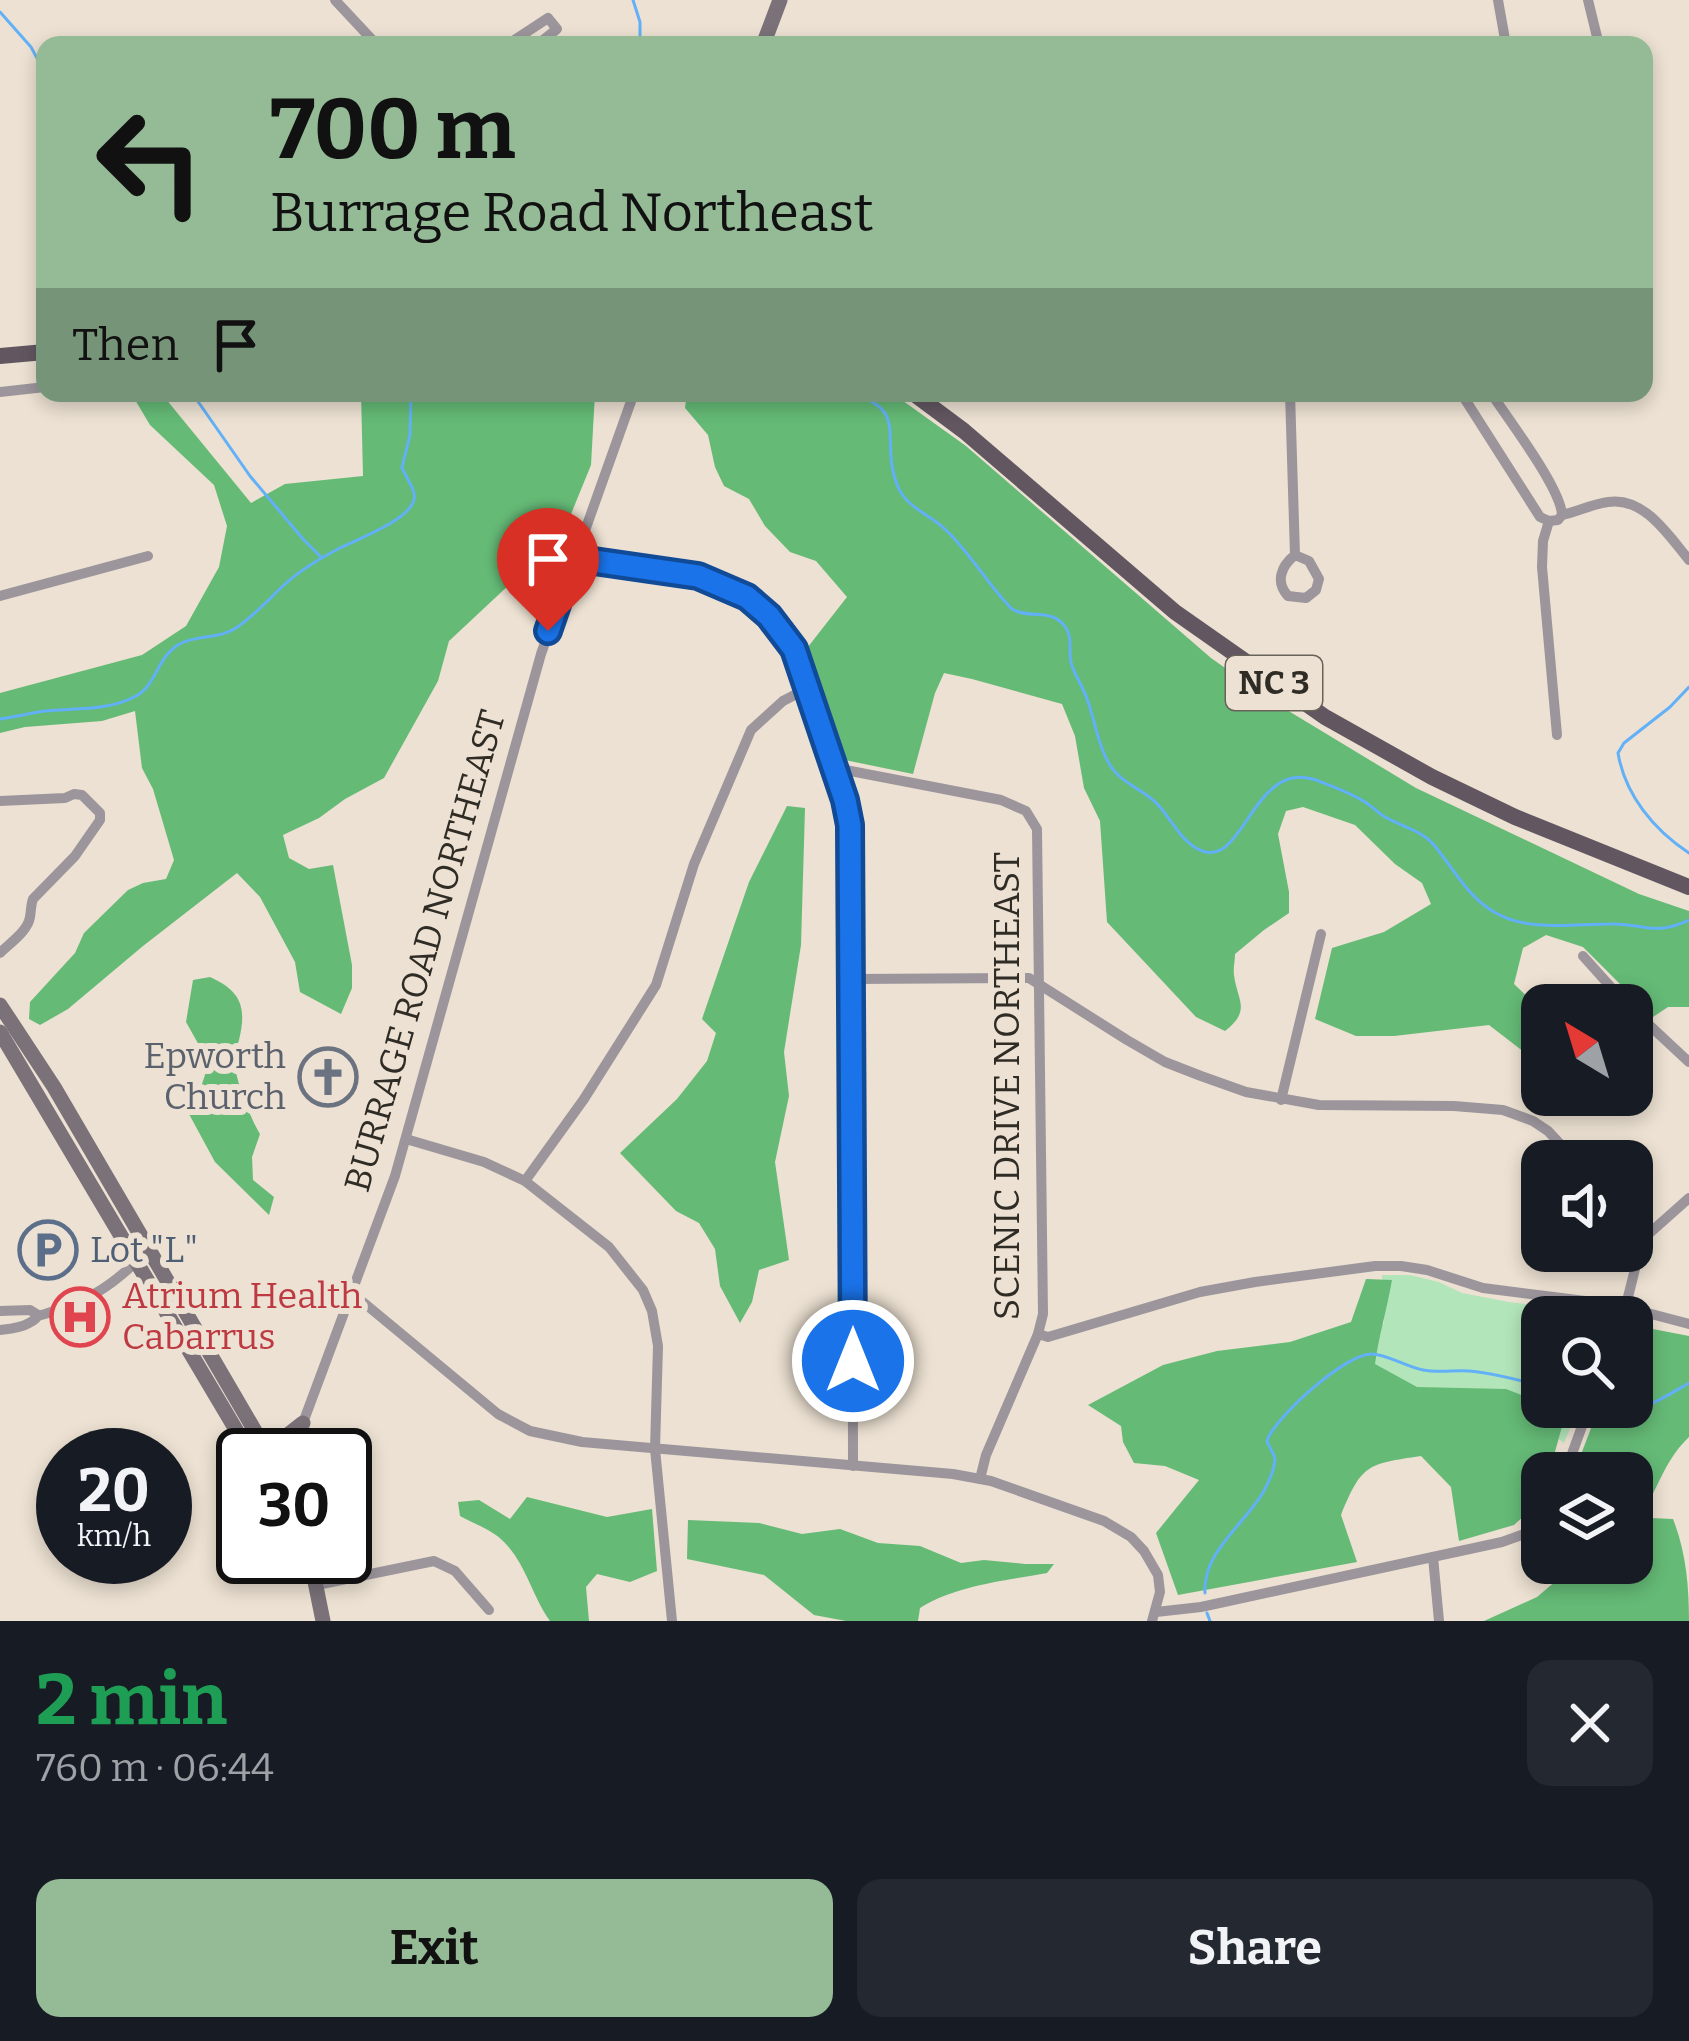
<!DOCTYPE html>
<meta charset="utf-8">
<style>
:root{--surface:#171b24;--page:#242831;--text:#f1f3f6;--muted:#9ea1a6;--accent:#94ba96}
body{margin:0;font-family:Bitter,serif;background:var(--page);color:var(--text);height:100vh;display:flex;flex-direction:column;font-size:45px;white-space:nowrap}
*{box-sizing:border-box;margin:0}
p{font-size:39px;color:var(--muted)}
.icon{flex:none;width:66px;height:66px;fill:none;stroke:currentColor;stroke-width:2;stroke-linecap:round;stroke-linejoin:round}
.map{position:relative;height:1621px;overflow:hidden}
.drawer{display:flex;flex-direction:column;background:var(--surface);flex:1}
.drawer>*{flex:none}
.top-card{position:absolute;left:36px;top:36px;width:1617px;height:366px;border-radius:24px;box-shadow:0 6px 18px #0003;background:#94ba96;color:#111;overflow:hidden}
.needle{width:78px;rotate:322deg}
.buttons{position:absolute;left:1521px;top:984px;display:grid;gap:24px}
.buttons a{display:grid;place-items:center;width:132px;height:132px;border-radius:24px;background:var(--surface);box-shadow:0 6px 18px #0003;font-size:60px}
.speed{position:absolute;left:36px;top:1428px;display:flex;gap:24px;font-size:60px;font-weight:700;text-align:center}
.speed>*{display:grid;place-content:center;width:156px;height:156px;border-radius:50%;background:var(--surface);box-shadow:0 6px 18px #0003;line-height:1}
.speed small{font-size:30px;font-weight:400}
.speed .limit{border:6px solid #111;border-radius:18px;background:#fff;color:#111}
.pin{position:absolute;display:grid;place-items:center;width:102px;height:102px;color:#fff;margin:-123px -51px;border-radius:50% 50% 50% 0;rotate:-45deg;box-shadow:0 0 12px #0007}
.pin .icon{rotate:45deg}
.me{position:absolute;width:132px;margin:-66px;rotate:0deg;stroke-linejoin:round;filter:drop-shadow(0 0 9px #0008)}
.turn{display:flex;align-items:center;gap:42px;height:252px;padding:0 36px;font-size:54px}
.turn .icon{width:156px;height:156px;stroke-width:2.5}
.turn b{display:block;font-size:84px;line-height:102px}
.then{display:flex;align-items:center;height:114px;padding:0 36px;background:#0003;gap:24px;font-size:45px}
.round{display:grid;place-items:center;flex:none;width:126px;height:126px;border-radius:24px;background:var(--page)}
.head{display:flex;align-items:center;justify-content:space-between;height:204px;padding:0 36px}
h1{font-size:72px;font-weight:700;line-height:90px;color:#1e9e55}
.action{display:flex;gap:24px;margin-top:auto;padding:24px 36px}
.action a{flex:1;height:138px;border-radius:24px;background:var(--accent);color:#111;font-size:48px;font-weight:700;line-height:138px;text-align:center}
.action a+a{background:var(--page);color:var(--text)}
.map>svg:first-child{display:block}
.green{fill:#b3e5ba}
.forest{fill:#65ba76}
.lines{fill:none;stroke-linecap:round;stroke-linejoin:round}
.stream{stroke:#62b0f7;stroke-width:3}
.street{stroke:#9c969c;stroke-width:10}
.secondary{stroke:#7a7179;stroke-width:15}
.primary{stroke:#625761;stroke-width:16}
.route-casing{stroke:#114b97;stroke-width:30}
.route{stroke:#1a73e8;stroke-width:21}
.labels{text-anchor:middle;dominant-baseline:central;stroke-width:12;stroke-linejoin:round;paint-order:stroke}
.shield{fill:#ece1d2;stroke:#686259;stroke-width:3}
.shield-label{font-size:33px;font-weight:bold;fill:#2f2b25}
.street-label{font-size:36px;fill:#2f2b25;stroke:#ece1d2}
.worship-label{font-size:36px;fill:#5b616d;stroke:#ece1d2;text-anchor:end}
.service-label{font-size:36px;fill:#4e5e75;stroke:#ece1d2;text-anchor:start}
.health-label{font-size:36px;fill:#be3a42;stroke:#ece1d2;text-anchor:start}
</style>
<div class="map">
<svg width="1689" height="1621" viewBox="0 0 1689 1621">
<rect width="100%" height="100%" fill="#ece1d2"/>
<polygon class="green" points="1382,1275 1410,1275 1439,1282 1462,1293 1509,1302 1608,1314 1610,1317 1542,1317 1542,1407 1579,1407 1564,1443 1497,1393 1400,1394 1334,1374 1384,1323"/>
<g class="forest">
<polygon points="131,393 161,393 251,503 285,484 363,476 361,393 595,393 591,465 558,546 524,571 449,641 438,681 384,778 345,799 319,818 283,835 289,858 309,869 333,865 352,965 352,988 341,1014 300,992 295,962 260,897 237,873 143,946 68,1009 40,1025 29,1019 30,1002 75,953 84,933 128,890 143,883 166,879 174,860 153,789 142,768 135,711 102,721 25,727 0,733 0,693 142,655 186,626 219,567 227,526 214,485 150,425"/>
<path d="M 687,393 L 892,393 L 966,446 L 1211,658 L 1272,701 L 1416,788 L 1639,894 L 1689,911 L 1689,1007 L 1668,1007 L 1653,1017 L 1583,947 L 1546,935 L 1523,948 L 1514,984 L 1542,1011 L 1542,1066 L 1489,1025 L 1394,1036 L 1356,1036 L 1315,1019 L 1332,948 L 1384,932 L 1431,904 L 1422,883 L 1395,864 L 1355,825 L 1303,807 L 1286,811 L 1278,834 L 1289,892 L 1289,913 L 1264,930 L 1235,954 C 1235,961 1233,968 1234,975 C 1237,1000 1252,1010 1225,1031 L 1196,1017 L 1107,922 L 1100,821 L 1084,788 L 1075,736 L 1062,704 L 972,679 L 944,673 L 935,693 L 913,774 L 840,759 L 804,652 L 847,597 L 816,561 L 790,552 L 765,526 L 749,499 L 724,486 L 715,467 L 708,435 L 685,408 Z"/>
<polygon points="787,806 805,808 801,945 784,1052 789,1096 775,1162 789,1260 759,1270 752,1302 740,1323 720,1286 715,1249 699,1223 676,1211 620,1153 677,1099 707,1061 716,1033 702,1019 749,882"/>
<path d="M 210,977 C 241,991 247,1007 239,1040 C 237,1047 234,1053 234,1059 C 234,1076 251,1120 260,1134 L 252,1157 L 253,1180 L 274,1197 L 269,1215 L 215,1162 L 183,1103 L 202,1084 L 209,1063 L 186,1022 L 193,980 Z"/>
<path d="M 1366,1279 L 1392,1280 C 1387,1309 1379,1335 1375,1364 L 1417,1387 L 1506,1389 L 1542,1403 L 1542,1407 L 1549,1407 L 1563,1423 L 1549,1473 L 1542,1473 L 1541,1500 L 1514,1525 L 1459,1541 L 1451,1487 L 1421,1456 C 1367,1464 1362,1464 1341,1515 L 1357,1562 L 1178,1595 L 1156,1533 L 1199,1480 L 1165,1466 L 1134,1463 L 1123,1442 L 1121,1426 L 1088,1405 L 1163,1365 L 1217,1351 L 1290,1342 L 1351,1322 Z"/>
<path d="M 1632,1325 L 1689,1336 L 1689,1437 C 1667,1458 1660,1482 1646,1507 L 1650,1518 L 1673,1519 C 1686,1552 1689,1586 1689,1621 L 1484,1621 L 1537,1597 L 1577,1563 L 1632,1563 L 1632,1473 L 1574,1473 L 1599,1407 L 1632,1407 Z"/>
<path d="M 527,1497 L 607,1517 L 652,1509 L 657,1571 L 630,1582 L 597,1574 L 586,1587 L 589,1621 L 550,1621 C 532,1596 526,1564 504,1542 C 493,1530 474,1524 460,1516 L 458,1502 L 479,1500 L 510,1519 Z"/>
<path d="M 688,1520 L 759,1523 L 802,1534 L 840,1529 L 878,1543 L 920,1546 L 961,1563 L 984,1560 L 1025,1564 L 1054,1564 L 1047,1573 C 1004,1581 957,1585 920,1608 L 918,1621 L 846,1621 L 814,1615 L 764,1575 L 687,1559 Z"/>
</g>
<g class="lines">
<g class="stream">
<polyline points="633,0 640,22 640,45"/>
<polyline points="0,12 31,47 45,73"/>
<polyline points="192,393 250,476 303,539 321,557"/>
<path d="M 846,393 C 913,407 878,440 898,487 C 908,509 930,514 946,530 C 971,554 988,585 1012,609 C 1028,619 1048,609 1062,623 C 1075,636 1067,651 1072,666 C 1076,677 1083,687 1087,699 C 1096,722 1099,756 1117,774 C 1130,787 1149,793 1160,807 C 1171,820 1181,839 1196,848 C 1244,877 1250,758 1316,780 C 1332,786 1351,793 1365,802 C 1373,807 1379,814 1387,818 C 1403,827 1421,830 1434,845 C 1453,868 1467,896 1494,912 C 1527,932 1573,924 1610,924 C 1644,923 1653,937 1689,920"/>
<path d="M 1689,687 L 1670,707 L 1624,743 L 1618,753 C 1625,795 1654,830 1689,853"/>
<path d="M 0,719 C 15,717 30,713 45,711 C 75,708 109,711 136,696 C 155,686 157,660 175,647 C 192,634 218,640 236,628 C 254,616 269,599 284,585 C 299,571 319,559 338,549 C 356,540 408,521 414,500 C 417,491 405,477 402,467 L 410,435 L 411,393"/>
<path d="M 1596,1412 C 1641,1414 1651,1405 1689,1383"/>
<path d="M 1205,1593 C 1202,1547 1255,1519 1270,1478 C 1272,1474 1275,1464 1275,1459 C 1274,1453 1269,1447 1267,1441 C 1274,1418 1345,1354 1371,1354 C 1387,1354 1406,1367 1423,1370 C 1438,1373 1454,1370 1469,1371 C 1494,1373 1518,1380 1542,1386"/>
<polyline points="1207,1613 1210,1621"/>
</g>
<g class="street">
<polyline points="335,0 377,45"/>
<polyline points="1498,0 1506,45"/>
<polyline points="1588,0 1599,45"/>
<polyline points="507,45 548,18 557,29 537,45"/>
<polyline points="0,392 45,387"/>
<path d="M 1290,393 L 1295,555 C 1281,566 1275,582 1288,596 L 1306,598 L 1316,590 L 1319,579 L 1309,561 L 1295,555"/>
<polyline points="1461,393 1540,517 1549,521"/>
<path d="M 1491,393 C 1508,419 1561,488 1562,515"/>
<polyline points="1079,397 1083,393"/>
<polyline points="1549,521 1543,541 1542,567 1557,735"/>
<path d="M 1549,521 L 1558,520 L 1562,515 C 1577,512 1592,504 1608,502 C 1644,496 1669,536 1689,560"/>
<path d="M 573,558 C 650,572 752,564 794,648 C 804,670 811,695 818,718 C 832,758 849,799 852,842 L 853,1466"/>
<polyline points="0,596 148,556"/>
<polyline points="835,768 1001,800 1026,811 1037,829 1043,1314 1038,1334 986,1455 980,1479"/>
<path d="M 0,801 L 65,798 L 74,794 L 82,795 L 100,813 L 100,820 L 75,856 L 33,899 C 31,904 31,911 30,917 C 28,931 10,943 0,953"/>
<polyline points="1583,956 1627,1005"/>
<polyline points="853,979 1029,978 1127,1040 1165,1062 1201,1076 1246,1092 1319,1105 1454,1106 1503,1110 1533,1121 1548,1131 1576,1161"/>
<polyline points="1632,1009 1689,1062"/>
<polyline points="1281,1100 1321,934"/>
<polyline points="406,1139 484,1162 525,1181 609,1247 643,1290 652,1311 658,1346 655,1449 672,1621"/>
<polyline points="525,1181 584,1099 656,985 694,864 751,730 783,701 808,688"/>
<polyline points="1635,1246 1689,1198"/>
<polyline points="352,1293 498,1414 530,1431 582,1442 953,1474 991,1481 1104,1521 1131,1537 1144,1551 1158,1575 1160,1592 1152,1621"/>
<polyline points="0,1311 30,1310 38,1315"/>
<polyline points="1623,1317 1635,1269 1632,1235"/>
<path d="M 0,1330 C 9,1329 21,1328 29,1323 C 45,1314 27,1319 45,1314 C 86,1301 107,1290 138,1260"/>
<polyline points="1038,1334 1048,1337 1200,1292 1255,1282 1375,1266 1401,1266 1427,1270 1483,1288 1617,1305 1689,1324"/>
<polyline points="291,1455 395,1176 541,654 634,393"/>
<polyline points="1565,1473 1589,1407"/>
<polyline points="1433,1557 1439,1621"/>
<polyline points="317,1585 434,1561 455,1571 489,1610"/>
<polyline points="1156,1612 1201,1607 1502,1542 1527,1533 1542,1517"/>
</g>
<g class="secondary">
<polyline points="763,45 780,0"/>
<polyline points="0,1005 54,1087 269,1455"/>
<polyline points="0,1032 251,1455"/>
<polyline points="259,1438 280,1441 303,1423"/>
<polyline points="310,1557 323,1621"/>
<polyline points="258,1565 261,1557"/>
</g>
<g class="primary">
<polyline points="0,356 45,352"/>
<polyline points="913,393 964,431 1175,612 1325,717 1432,777 1515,817 1689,887"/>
</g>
</g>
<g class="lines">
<g class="route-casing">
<polyline id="route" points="548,631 573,558 698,576 747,597 769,616 794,649 845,800 850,825 853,1361"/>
</g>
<use href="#route" class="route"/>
</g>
<defs>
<g id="church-ring" transform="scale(3)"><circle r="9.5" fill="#ece1d2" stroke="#6b7280" stroke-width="1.5"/><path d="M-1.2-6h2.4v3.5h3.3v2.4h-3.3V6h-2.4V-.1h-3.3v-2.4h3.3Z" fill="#6b7280"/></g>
<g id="parking-ring" transform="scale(3)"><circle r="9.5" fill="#ece1d2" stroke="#5c6f8a" stroke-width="1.5"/><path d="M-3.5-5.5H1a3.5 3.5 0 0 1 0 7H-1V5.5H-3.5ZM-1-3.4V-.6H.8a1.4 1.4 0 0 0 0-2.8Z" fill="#5c6f8a"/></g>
<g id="hospital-ring" transform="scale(3)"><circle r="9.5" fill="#ece1d2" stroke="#e0444e" stroke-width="1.5"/><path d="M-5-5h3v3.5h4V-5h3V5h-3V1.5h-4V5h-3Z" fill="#e0444e"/></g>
</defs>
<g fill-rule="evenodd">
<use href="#church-ring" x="328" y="1077"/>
<use href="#parking-ring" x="48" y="1250"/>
<use href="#hospital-ring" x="80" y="1317"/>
</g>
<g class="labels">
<rect class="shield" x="1226" y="656" width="96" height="54" rx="9"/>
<g class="shield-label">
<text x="1274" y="683">NC 3</text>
</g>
<g class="street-label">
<text transform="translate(425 951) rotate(-74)">BURRAGE ROAD NORTHEAST</text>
<text transform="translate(1007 1086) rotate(-90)">SCENIC DRIVE NORTHEAST</text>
</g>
<g class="worship-label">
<text x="286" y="1056">Epworth<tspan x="286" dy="41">Church</tspan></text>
</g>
<g class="service-label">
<text x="90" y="1250">Lot "L"</text>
</g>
<g class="health-label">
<text x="122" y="1296">Atrium Health<tspan x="122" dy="41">Cabarrus</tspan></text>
</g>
</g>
</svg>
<div class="buttons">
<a><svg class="needle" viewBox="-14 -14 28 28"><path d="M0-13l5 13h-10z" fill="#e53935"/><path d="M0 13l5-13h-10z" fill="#9ea1a6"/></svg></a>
<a><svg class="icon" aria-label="sound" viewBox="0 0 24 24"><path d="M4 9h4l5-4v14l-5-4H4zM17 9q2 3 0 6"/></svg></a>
<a><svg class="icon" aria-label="search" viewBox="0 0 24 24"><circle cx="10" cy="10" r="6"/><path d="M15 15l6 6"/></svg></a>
<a><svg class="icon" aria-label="layers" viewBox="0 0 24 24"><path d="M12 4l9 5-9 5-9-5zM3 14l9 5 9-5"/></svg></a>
</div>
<div class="speed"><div>20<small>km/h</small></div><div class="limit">30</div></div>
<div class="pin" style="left:548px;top:631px;background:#d93025"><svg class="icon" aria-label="arrive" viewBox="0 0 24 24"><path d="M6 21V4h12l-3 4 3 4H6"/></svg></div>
<svg class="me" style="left:853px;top:1361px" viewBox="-20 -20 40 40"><circle r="17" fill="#1a73e8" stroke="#fff" stroke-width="3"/><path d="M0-11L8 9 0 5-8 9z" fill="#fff"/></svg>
<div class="top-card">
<div class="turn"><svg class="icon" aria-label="left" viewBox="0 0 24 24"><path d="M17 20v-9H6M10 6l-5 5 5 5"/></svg><div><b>700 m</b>Burrage Road Northeast</div></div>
<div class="then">Then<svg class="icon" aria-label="arrive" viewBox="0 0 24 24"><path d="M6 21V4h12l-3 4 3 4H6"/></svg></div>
</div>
</div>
<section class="drawer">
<div class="head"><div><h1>2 min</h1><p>760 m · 06:44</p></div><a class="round"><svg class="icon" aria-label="close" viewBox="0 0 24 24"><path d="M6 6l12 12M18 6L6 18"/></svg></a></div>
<div class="action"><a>Exit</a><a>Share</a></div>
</section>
